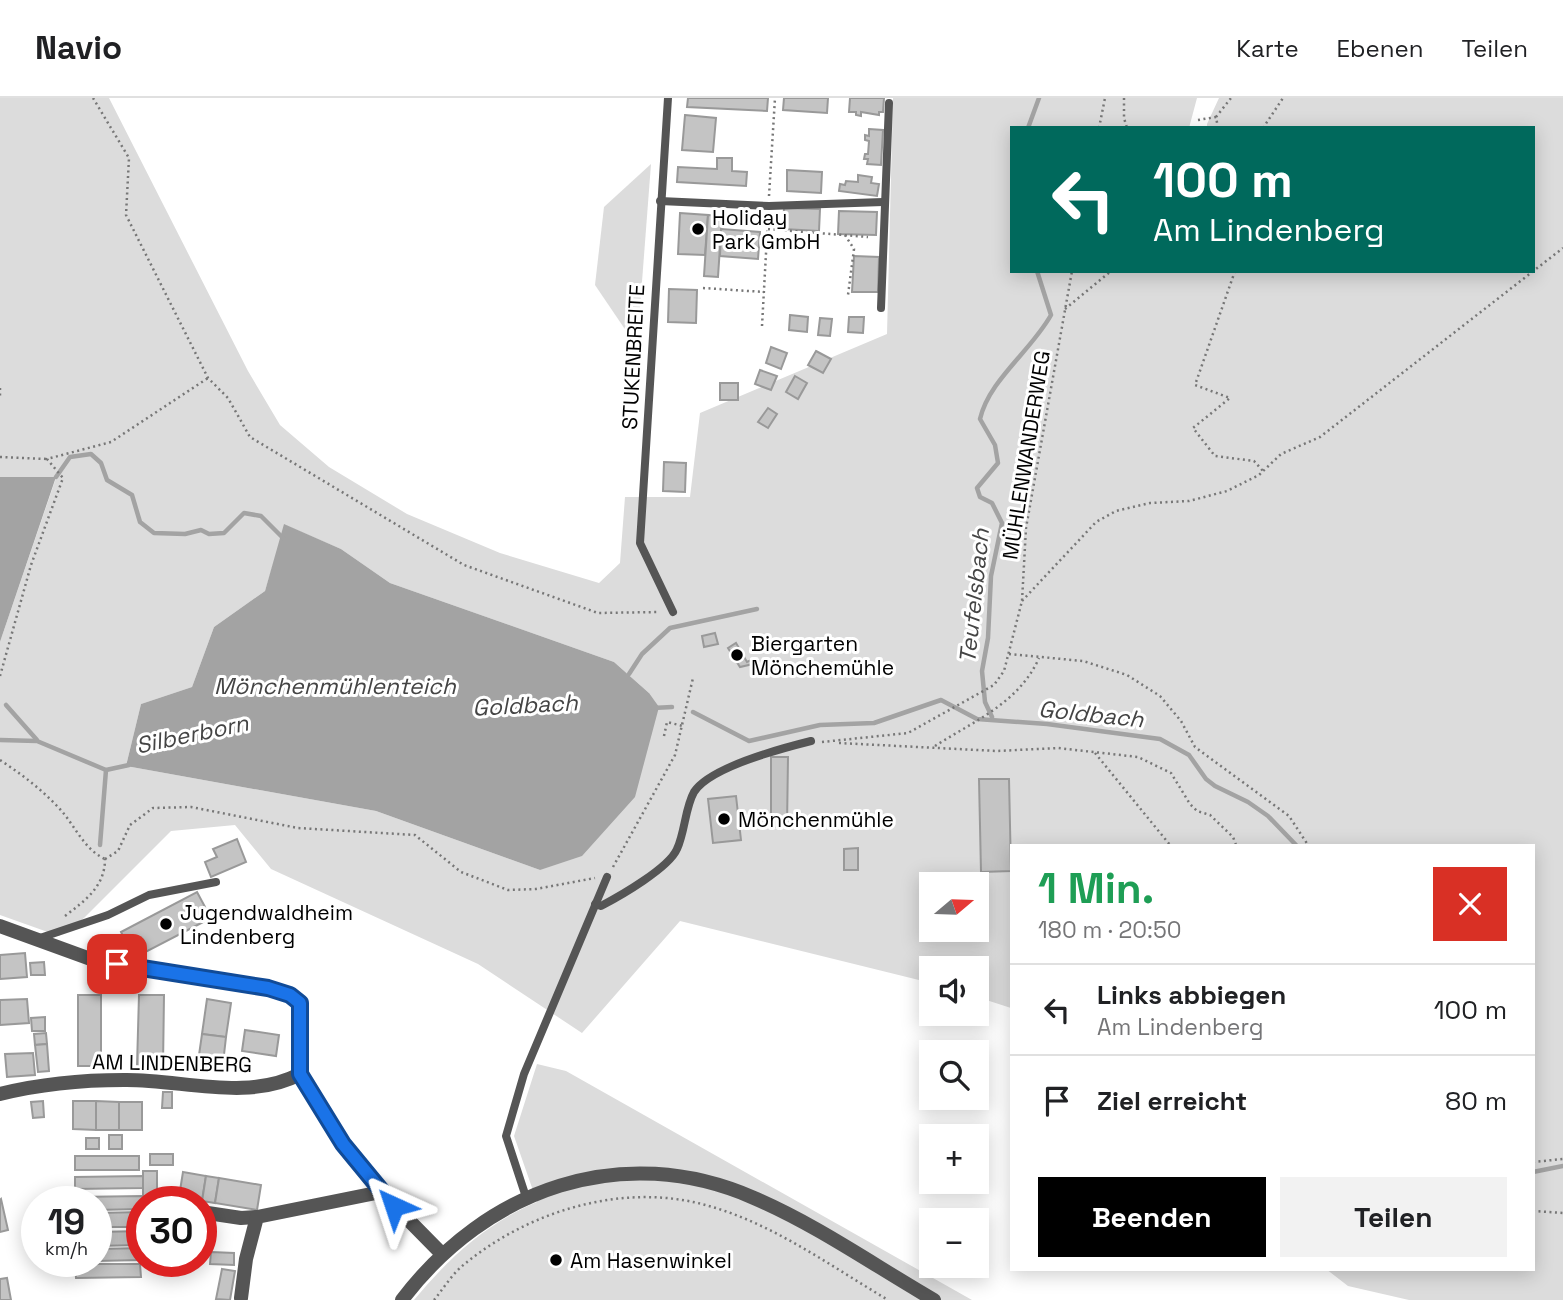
<!DOCTYPE html>
<html lang="de">
<meta charset="utf-8">
<style>
:root{--surface:#fff;--page:#f2f2f2;--text:#202124;--muted:#757577;--line:#e0e0e0;--accent:#000}
body{margin:0;font-family:"Space Grotesk",sans-serif;background:var(--page);color:var(--text);height:100vh;display:flex;flex-direction:column;font-size:26px;white-space:nowrap}
*{box-sizing:border-box;margin:0}
p{font-size:23px;color:var(--muted)}
.icon{flex:none;width:38px;height:38px;fill:none;stroke:currentColor;stroke-width:2;stroke-linecap:round;stroke-linejoin:round}
.map{position:relative;flex:1;overflow:hidden}
.sheet{position:absolute;left:1010px;top:746px;width:525px;height:427px;display:flex;flex-direction:column;background:var(--surface);border-radius:0px;box-shadow:0 4px 18px #0003}
.sheet>*{flex:none}
.guide{position:absolute;left:1010px;top:28px;width:525px;height:147px;border-radius:0px;box-shadow:0 4px 18px #0003;background:#00695c;color:#fff;overflow:hidden}
.needle{width:46px;rotate:71deg}
.tools{position:absolute;left:919px;top:774px;display:grid;gap:14px}
.tools a{display:grid;place-items:center;width:70px;height:70px;border-radius:0px;background:var(--surface);box-shadow:0 4px 18px #0003;font-size:35px}
.speed{position:absolute;left:21px;top:1088px;display:flex;gap:14px;font-size:35px;font-weight:700;text-align:center}
.speed>*{display:grid;place-content:center;width:91px;height:91px;border-radius:50%;background:var(--surface);box-shadow:0 4px 18px #0003;line-height:1}
.speed small{font-size:18px;font-weight:400}
.speed .limit{border:10px solid #d22;background:#fff;color:#111}
.pin{position:absolute;display:grid;place-items:center;width:60px;height:60px;color:#fff;margin:-30px;border-radius:14px;box-shadow:0 4px 10px #0006}
.me{position:absolute;width:77px;margin:-38px;rotate:318deg;stroke-linejoin:round;filter:drop-shadow(0 0 5px #0008)}
.turn{display:flex;align-items:center;gap:24px;height:147px;padding:0 28px;font-size:32px}
.turn .icon{width:91px;height:91px;stroke-width:2.5}
.turn b{display:block;font-size:49px;line-height:60px}
.round{display:grid;place-items:center;flex:none;width:74px;height:74px;border-radius:0px;background:var(--page)}
.overview{display:flex;align-items:center;justify-content:space-between;height:119px;padding:0 28px}
h1{font-size:42px;font-weight:700;line-height:52px;color:#1e9e55}
.action{display:flex;gap:14px;margin-top:auto;padding:14px 28px}
.action a{flex:1;height:80px;border-radius:0px;background:var(--accent);color:#fff;font-size:28px;font-weight:700;line-height:80px;text-align:center}
.action a+a{background:var(--page);color:var(--text)}
ul{padding:0;list-style:none}
li{display:flex;align-items:center;gap:21px;height:91px;padding:0 28px;border-top:2px solid var(--line)}
li div{flex:1}
li b{display:block;font-size:26px}
li em{font-style:normal}
header{display:flex;align-items:center;gap:42px;box-sizing:border-box;height:98px;padding:0 35px;background:var(--surface);border-bottom:2px solid var(--line)}
header strong{font-size:33px}
nav{display:flex;gap:38px;margin-inline-start:auto;font-size:24px}
.map>svg:first-child{display:block}
.green{fill:#dcdcdc;fill-rule:evenodd}
.water{fill:#a3a3a3}
.lines{fill:none;stroke-linecap:round;stroke-linejoin:round}
.stream{stroke:#a3a3a3;stroke-width:4.5}
.building{fill:#c4c4c4;stroke:#999;stroke-width:2}
.path{stroke:#777;stroke-width:2.5;stroke-dasharray:2 3.5;stroke-linecap:butt}
.lane{stroke:#555;stroke-width:8}
.street{stroke:#555;stroke-width:14}
.route-casing{stroke:#114b97;stroke-width:18}
.route{stroke:#1a73e8;stroke-width:12}
.poi-dot{fill:#000;stroke:#fff;stroke-width:2.5}
.labels{text-anchor:middle;dominant-baseline:central;stroke-width:6;stroke-linejoin:round;paint-order:stroke}
.poi-label{font-size:21px;fill:#000;stroke:#fff;text-anchor:start}
.street-label{font-size:21px;fill:#000;stroke:#fff}
.water-label{font-size:23px;font-style:italic;fill:#444;stroke:#fff}
</style>
<header>
<strong>Navio</strong>
<nav><a>Karte</a><a>Ebenen</a><a>Teilen</a></nav>
</header>
<div class="map">
<svg width="1563" height="1202" viewBox="0 0 1563 1202">
<rect width="100%" height="100%" fill="#fff"/>
<g class="green">
<path d="M 0,0 L 109,0 L 248,273 L 280,327 L 329,369 L 407,416 L 500,455 L 599,485 L 620,465 L 625,399 L 690,399 L 700,315 L 887,236 L 893,0 L 1197,0 L 1189,30 L 1012,30 L 1012,173 L 1533,173 L 1533,30 L 1207,30 L 1207,26 L 1219,0 L 1563,0 L 1563,1202 L 1409,1202 L 1348,1188 L 1326,1171 L 1533,1171 L 1533,747 L 1012,747 L 1011,910 L 977,899 L 976,870 L 931,870 L 931,885 L 680,823 L 582,935 L 478,866 L 271,771 L 235,727 L 171,733 L 84,820 L 59,838 L 0,817 L 0,544 L 56,380 L 0,379 ZM 285,427 L 341,451 L 390,485 L 614,564 L 649,595 L 540,772 L 376,713 L 126,668 L 141,606 L 192,589 L 214,529 L 265,493 ZM 931,786 L 976,786 L 976,831 L 931,831 Z"/>
<polygon points="651,66 637,249 595,187 604,109"/>
<path d="M 537,966 L 566,973 L 972,1202 L 414,1202 C 450,1159 485,1126 537,1104 L 514,1038 Z"/>
</g>
<g class="water">
<polygon points="0,379 56,379 0,544"/>
<polygon points="284,426 341,451 390,485 614,564 649,595 659,609 635,699 582,758 540,772 376,713 126,668 141,606 192,589 214,529 265,493"/>
</g>
<g class="lines">
<g class="stream">
<polyline points="1028,30 1039,0"/>
<polyline points="56,379 70,359 91,356 101,365 107,382 132,397 140,424 154,435 185,436 201,432 209,436 224,435 244,415 261,418 283,440"/>
<polyline points="629,576 642,556 670,530 757,511"/>
<polyline points="6,607 37,642"/>
<polyline points="653,610 672,609"/>
<polyline points="693,614 749,643 820,627 874,625 941,602 977,621 1047,626 1160,641 1189,657 1206,681 1215,688 1248,704 1268,718 1296,747"/>
<path d="M 992,619 L 985,604 L 982,573 L 988,540 L 991,478 L 1002,425 L 992,405 L 980,399 L 977,390 L 998,365 L 995,347 L 980,321 C 989,282 1031,253 1051,217 L 1037,173"/>
<polyline points="0,642 37,643 106,672 129,667"/>
<polyline points="100,747 106,672"/>
<polyline points="1533,1074 1563,1068"/>
</g>
</g>
<g class="building">
<polygon points="688,0 768,0 767,13 687,9"/>
<polygon points="784,0 828,0 827,15 783,12"/>
<polygon points="850,0 884,0 883,14 879,14 879,17 861,14 861,18 856,17 856,14 849,14"/>
<polygon points="685,17 716,20 713,54 682,52"/>
<polygon points="869,31 883,32 881,67 867,66 868,61 864,61 865,56 868,56 869,43 865,42 865,37 869,38"/>
<polygon points="717,60 732,60 732,73 747,74 746,88 677,84 678,69 717,71"/>
<polygon points="787,72 822,74 821,95 787,93"/>
<polygon points="858,77 872,79 871,85 879,86 877,98 839,93 840,86 845,87 846,83 858,84"/>
<polygon points="784,110 820,111 819,133 783,131"/>
<polygon points="839,113 877,114 876,137 838,136"/>
<polygon points="680,115 708,117 705,157 678,156"/>
<polygon points="708,117 722,118 718,179 704,178"/>
<polygon points="721,131 760,134 758,161 720,158"/>
<polygon points="854,158 879,159 878,194 852,194"/>
<polygon points="669,191 697,192 696,225 668,224"/>
<polygon points="790,217 808,219 807,234 789,232"/>
<polygon points="849,219 864,219 863,235 848,234"/>
<polygon points="820,220 832,221 830,238 818,237"/>
<polygon points="771,249 787,255 781,271 766,265"/>
<polygon points="816,253 831,261 823,275 808,267"/>
<polygon points="760,272 777,278 771,292 755,286"/>
<polygon points="795,278 807,285 798,301 786,294"/>
<rect x="720" y="285" width="18" height="17"/>
<polygon points="768,310 777,316 768,330 758,324"/>
<polygon points="664,364 686,365 685,394 663,393"/>
<polygon points="715,535 718,546 704,549 702,538"/>
<polygon points="736,545 747,564 751,562 753,566 740,569 728,550"/>
<polygon points="771,659 788,659 787,729 771,729"/>
<polygon points="979,681 1009,681 1011,773 981,774"/>
<polygon points="736,698 741,742 713,745 708,701"/>
<polygon points="237,741 246,764 211,779 205,764 217,759 213,751"/>
<polygon points="858,750 858,772 844,772 844,751"/>
<polygon points="197,794 211,820 134,860 121,834"/>
<polygon points="25,855 27,879 0,881 0,857"/>
<polygon points="44,864 45,877 31,877 30,865"/>
<rect x="78" y="897" width="23" height="71"/>
<polygon points="139,897 164,897 163,969 137,968"/>
<polygon points="27,901 29,925 0,927 0,902"/>
<polygon points="207,901 231,905 226,939 202,936"/>
<polygon points="45,919 45,933 32,933 31,920"/>
<polygon points="245,932 279,937 276,958 242,953"/>
<polygon points="46,935 47,946 35,947 34,936"/>
<polygon points="202,936 226,939 222,974 197,971"/>
<polygon points="47,946 49,973 38,974 35,947"/>
<polygon points="33,955 35,977 7,979 5,956"/>
<polygon points="163,994 172,994 172,1010 162,1010"/>
<polygon points="43,1003 44,1019 33,1020 31,1004"/>
<polygon points="73,1003 96,1003 96,1032 73,1031"/>
<polygon points="96,1003 119,1004 119,1032 96,1032"/>
<rect x="119" y="1004" width="23" height="28"/>
<rect x="109" y="1037" width="13" height="14"/>
<rect x="86" y="1040" width="13" height="11"/>
<rect x="150" y="1056" width="23" height="11"/>
<rect x="75" y="1058" width="64" height="14"/>
<rect x="143" y="1073" width="14" height="31"/>
<polygon points="183,1074 206,1078 202,1103 179,1099"/>
<polygon points="143,1078 143,1090 75,1091 75,1079"/>
<polygon points="206,1078 219,1080 215,1105 202,1103"/>
<polygon points="219,1080 261,1087 257,1112 215,1105"/>
<polygon points="143,1098 142,1111 96,1112 96,1104 75,1104 75,1099"/>
<polygon points="1,1101 8,1132 0,1134 0,1102"/>
<polygon points="142,1114 142,1129 96,1129 96,1115"/>
<polygon points="37,1128 37,1149 32,1150 28,1130"/>
<polygon points="142,1133 142,1147 96,1148 96,1134"/>
<polygon points="142,1150 142,1162 96,1163 96,1151"/>
<polygon points="211,1154 234,1155 234,1167 210,1166"/>
<polygon points="75,1166 140,1166 141,1179 76,1180"/>
<polygon points="222,1171 235,1173 230,1202 216,1201"/>
<polygon points="7,1180 11,1202 0,1202 0,1181"/>
</g>
<g class="lines">
<g class="path">
<polyline points="93,0 129,60 126,117 208,280 228,300 250,339 464,467 598,515 659,514"/>
<polyline points="1124,0 1124,20 1127,30"/>
<polyline points="1216,19 1231,0"/>
<polyline points="1198,22 1216,19 1218,30"/>
<polyline points="1099,30 1105,0"/>
<polyline points="1263,30 1283,0"/>
<polyline points="769,98 775,0"/>
<polyline points="768,131 868,139"/>
<polyline points="845,137 854,151 848,197"/>
<polyline points="1235,173 1195,287 1230,300 1193,330 1215,358 1254,363 1263,373"/>
<polyline points="703,190 764,194"/>
<polyline points="1065,211 1111,173"/>
<polyline points="762,228 768,119"/>
<polyline points="0,290 0,299"/>
<polyline points="0,359 47,361"/>
<polyline points="1022,503 1096,424 1116,413 1150,405 1189,403 1227,393 1259,377 1281,356 1320,339 1563,150"/>
<polyline points="1009,556 1083,563 1127,577 1160,598 1181,623 1195,649 1289,718 1308,747"/>
<polyline points="0,578 31,467 63,380 47,361 111,344 208,280"/>
<polyline points="664,638 667,624 683,628"/>
<polyline points="822,644 908,635 994,587 1004,573 1022,503 1026,430 1072,173"/>
<polyline points="839,645 997,653 1058,650 1138,659 1171,675 1190,706 1197,713 1210,717 1233,739 1236,747"/>
<path d="M 935,648 C 974,623 1019,605 1039,560"/>
<polyline points="1095,655 1170,747"/>
<path d="M 0,662 C 21,676 40,690 57,708 C 75,726 82,750 105,761"/>
<polyline points="105,761 118,753 130,727 153,710 191,709 298,730 415,737 461,774 508,792 536,791 595,780"/>
<polyline points="613,769 675,657 693,580"/>
<path d="M 65,818 C 86,802 105,788 105,761"/>
<polyline points="1533,1064 1563,1061"/>
<polyline points="1533,1113 1563,1115"/>
<path d="M 434,1202 C 443,1191 451,1178 461,1169 C 527,1113 624,1083 709,1108 C 773,1126 831,1168 888,1202"/>
</g>
<g class="lane">
<polyline points="668,0 640,445 673,514"/>
<polyline points="660,103 769,108 883,104"/>
<polyline points="881,210 889,5"/>
<path d="M 595,806 L 601,808 C 620,798 669,770 677,751 C 685,734 685,710 694,694 C 710,669 783,650 811,643"/>
<polyline points="37,841 108,817 149,797 216,784"/>
<polyline points="526,1099 506,1038 524,976 607,779"/>
</g>
<g class="street">
<polyline points="0,828 96,863 268,890 290,897 300,905 300,976 343,1046 381,1094 441,1155"/>
<path d="M 0,996 C 40,986 83,982 124,982 C 181,981 247,1004 300,976"/>
<polyline points="201,1114 241,1120 257,1119"/>
<polyline points="241,1200 246,1161 257,1119 381,1094"/>
<path d="M 402,1202 C 486,1091 622,1042 754,1100 C 817,1127 875,1168 934,1202"/>
</g>
</g>
<g class="lines">
<g class="route-casing">
<polyline id="route" points="117,866 268,890 290,897 300,905 300,976 343,1046 394,1108"/>
</g>
<use href="#route" class="route"/>
</g>
<g class="poi-dot">
<circle cx="698" cy="131" r="7"/>
<circle cx="737" cy="557" r="7"/>
<circle cx="724" cy="721" r="7"/>
<circle cx="166" cy="826" r="7"/>
<circle cx="556" cy="1162" r="7"/>
</g>
<g class="labels">
<g class="poi-label">
<text x="712" y="119">Holiday<tspan x="712" dy="24">Park GmbH</tspan></text>
<text x="751" y="545">Biergarten<tspan x="751" dy="24">Mönchemühle</tspan></text>
<text x="738" y="721">Mönchenmühle</text>
<text x="180" y="814">Jugendwaldheim<tspan x="180" dy="24">Lindenberg</tspan></text>
<text x="570" y="1162">Am Hasenwinkel</text>
</g>
<g class="street-label">
<text transform="translate(633 259) rotate(-87)">STUKENBREITE</text>
<text transform="translate(1026 357) rotate(-81)">MÜHLENWANDERWEG</text>
<text transform="translate(172 965) rotate(1)">AM LINDENBERG</text>
</g>
<g class="water-label">
<text transform="translate(974 498) rotate(-84)">Teufelsbach</text>
<text x="335" y="588">Mönchenmühlenteich</text>
<text transform="translate(525 607) rotate(-3)">Goldbach</text>
<text transform="translate(1091 616) rotate(6)">Goldbach</text>
<text transform="translate(192 636) rotate(-12)">Silberborn</text>
</g>
</g>
</svg>
<div class="tools">
<a><svg class="needle" viewBox="-14 -14 28 28"><path d="M0-13l5 13h-10z" fill="#e53935"/><path d="M0 13l5-13h-10z" fill="#757577"/></svg></a>
<a><svg class="icon" aria-label="sound" viewBox="0 0 24 24"><path d="M4 9h4l5-4v14l-5-4H4zM17 9q2 3 0 6"/></svg></a>
<a><svg class="icon" aria-label="search" viewBox="0 0 24 24"><circle cx="10" cy="10" r="6"/><path d="M15 15l6 6"/></svg></a>
<a>+</a>
<a>−</a>
</div>
<div class="speed"><div>19<small>km/h</small></div><div class="limit">30</div></div>
<div class="pin" style="left:117px;top:866px;background:#d93025"><svg class="icon" aria-label="arrive" viewBox="0 0 24 24"><path d="M6 21V4h12l-3 4 3 4H6"/></svg></div>
<svg class="me" style="left:394px;top:1108px" viewBox="-20 -20 40 40"><path d="M0-17L14 15 0 8-14 15z" fill="#1a73e8" stroke="#fff" stroke-width="4"/></svg>
<div class="guide">
<div class="turn"><svg class="icon" aria-label="left" viewBox="0 0 24 24"><path d="M17 20v-9H6M10 6l-5 5 5 5"/></svg><div><b>100 m</b>Am Lindenberg</div></div>
</div>
<section class="sheet">
<div class="overview"><div><h1>1 Min.</h1><p>180 m · 20:50</p></div><a class="round" style="background:#d93025;color:#fff"><svg class="icon" aria-label="close" viewBox="0 0 24 24"><path d="M6 6l12 12M18 6L6 18"/></svg></a></div>
<ul>
<li><svg class="icon" aria-label="left" viewBox="0 0 24 24"><path d="M17 20v-9H6M10 6l-5 5 5 5"/></svg><div><b>Links abbiegen</b><p>Am Lindenberg</p></div><em>100 m</em></li>
<li><svg class="icon" aria-label="arrive" viewBox="0 0 24 24"><path d="M6 21V4h12l-3 4 3 4H6"/></svg><div><b>Ziel erreicht</b></div><em>80 m</em></li>
</ul>
<div class="action"><a>Beenden</a><a>Teilen</a></div>
</section>
</div>
